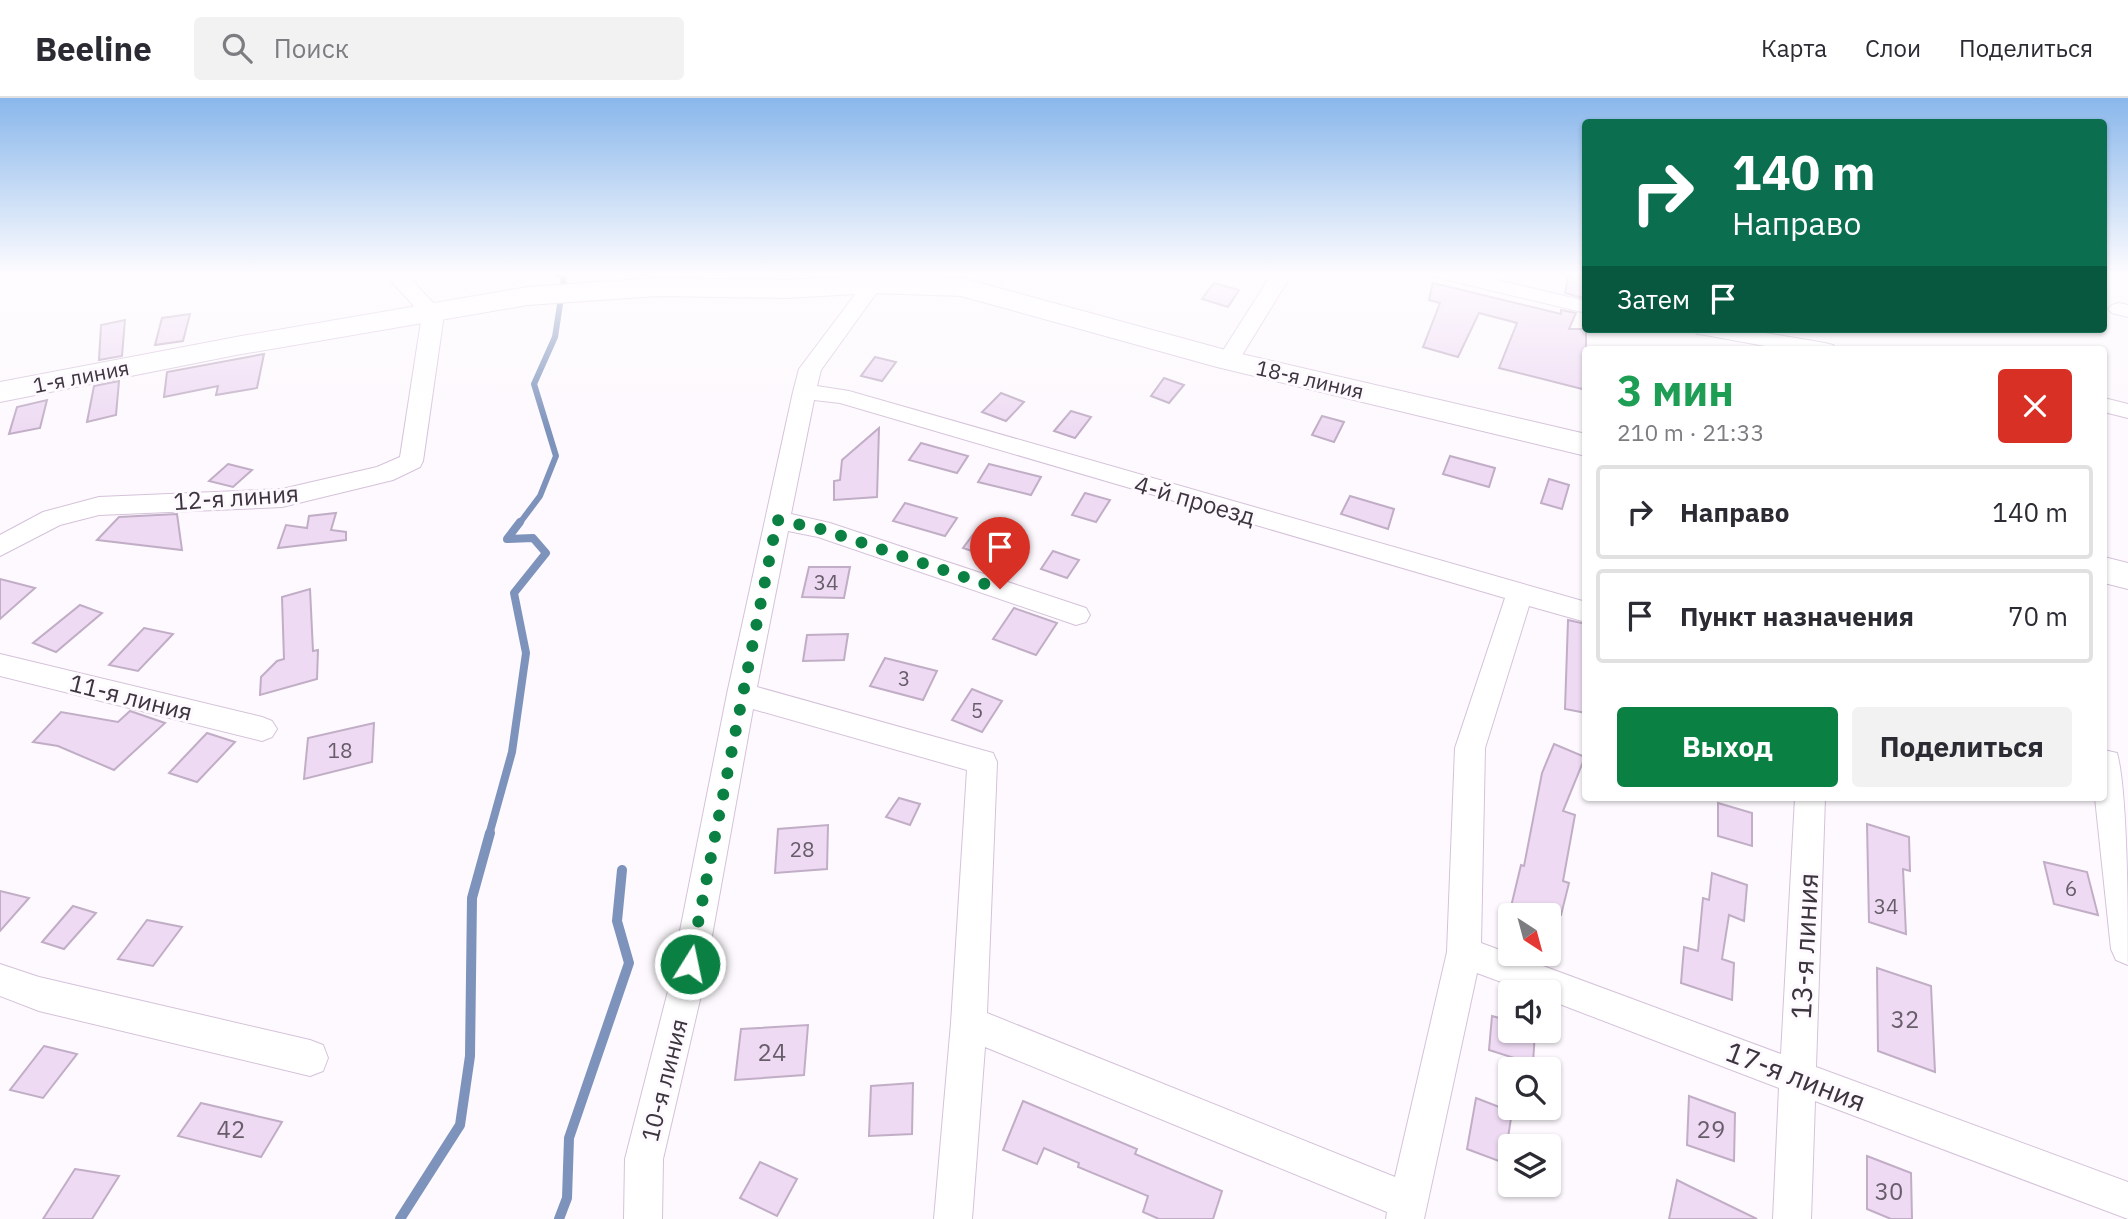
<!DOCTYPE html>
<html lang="ru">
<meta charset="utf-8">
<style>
:root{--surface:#fff;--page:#f2f2f3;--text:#2b2b33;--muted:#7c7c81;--line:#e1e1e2;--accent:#0b8043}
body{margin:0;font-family:"IBM Plex Sans",sans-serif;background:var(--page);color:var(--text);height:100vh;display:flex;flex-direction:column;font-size:26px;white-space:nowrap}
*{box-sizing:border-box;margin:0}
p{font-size:23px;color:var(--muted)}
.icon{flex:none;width:38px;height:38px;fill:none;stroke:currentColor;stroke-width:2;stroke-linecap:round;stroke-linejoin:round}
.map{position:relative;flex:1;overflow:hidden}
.panel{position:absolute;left:1582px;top:248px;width:525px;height:455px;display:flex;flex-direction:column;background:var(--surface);border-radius:7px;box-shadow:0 2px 5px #0004}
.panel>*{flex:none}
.hud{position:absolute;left:1582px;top:21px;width:525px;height:214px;border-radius:7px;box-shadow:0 2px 5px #0004;background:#0b6e4f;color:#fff;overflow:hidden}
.needle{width:46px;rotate:144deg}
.controls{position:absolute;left:1498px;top:805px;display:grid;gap:14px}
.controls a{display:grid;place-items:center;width:63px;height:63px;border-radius:7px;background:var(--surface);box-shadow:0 2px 5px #0004;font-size:35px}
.pin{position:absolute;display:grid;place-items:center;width:60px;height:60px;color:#fff;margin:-72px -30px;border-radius:50% 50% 50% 0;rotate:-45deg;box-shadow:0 0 7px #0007}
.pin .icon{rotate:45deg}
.me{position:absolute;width:77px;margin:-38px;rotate:10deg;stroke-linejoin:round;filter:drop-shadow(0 0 5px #0008)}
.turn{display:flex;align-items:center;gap:24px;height:147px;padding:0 35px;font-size:32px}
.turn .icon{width:91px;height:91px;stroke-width:2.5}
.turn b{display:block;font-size:49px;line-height:60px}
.then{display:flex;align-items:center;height:66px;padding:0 35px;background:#0003;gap:14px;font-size:26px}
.round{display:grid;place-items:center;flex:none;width:74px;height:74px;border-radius:7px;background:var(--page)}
.head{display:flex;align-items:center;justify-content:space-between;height:119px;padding:0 35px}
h1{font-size:42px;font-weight:800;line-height:52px;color:#1e9e55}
.cta{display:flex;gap:14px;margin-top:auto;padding:14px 35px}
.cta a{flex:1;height:80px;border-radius:7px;background:var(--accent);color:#fff;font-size:28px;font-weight:800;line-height:80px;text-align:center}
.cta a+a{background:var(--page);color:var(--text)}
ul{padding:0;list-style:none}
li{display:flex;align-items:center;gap:21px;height:94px;margin:0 14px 10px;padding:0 21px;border:4px solid var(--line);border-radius:7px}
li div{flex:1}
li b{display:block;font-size:26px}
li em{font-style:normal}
header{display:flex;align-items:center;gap:42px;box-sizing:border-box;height:98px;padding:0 35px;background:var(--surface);border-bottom:2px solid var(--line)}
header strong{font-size:33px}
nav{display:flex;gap:38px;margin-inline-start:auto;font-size:24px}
.search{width:490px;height:63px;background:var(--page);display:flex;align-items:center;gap:18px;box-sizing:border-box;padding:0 24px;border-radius:7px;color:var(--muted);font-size:26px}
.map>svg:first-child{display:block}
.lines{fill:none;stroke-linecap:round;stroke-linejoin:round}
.stream-far2{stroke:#7e93bb;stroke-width:6}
.stream-far1{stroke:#7e93bb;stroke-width:8}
.stream{stroke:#7e93bb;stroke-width:10}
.building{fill:#eedbf3;stroke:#c1aec6;stroke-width:2}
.street-casing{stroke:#d5c2da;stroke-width:2}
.secondary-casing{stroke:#d5c2da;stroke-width:2}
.street{fill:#fff;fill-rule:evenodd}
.secondary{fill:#fff;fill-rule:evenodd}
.route{stroke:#0b8043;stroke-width:12;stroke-dasharray:0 21.6}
.labels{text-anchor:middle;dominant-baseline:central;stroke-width:6;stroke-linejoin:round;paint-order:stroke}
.far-street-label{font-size:21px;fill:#3c343e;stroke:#fdf9fe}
.number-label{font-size:21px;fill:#685e6b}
.street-label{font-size:24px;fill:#3c343e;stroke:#fdf9fe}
.near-number-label{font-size:24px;fill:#685e6b}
.near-street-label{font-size:28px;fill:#3c343e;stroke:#fdf9fe}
</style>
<header>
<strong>Beeline</strong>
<div class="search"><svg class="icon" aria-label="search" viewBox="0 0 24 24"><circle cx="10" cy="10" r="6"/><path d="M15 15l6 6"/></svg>Поиск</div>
<nav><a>Карта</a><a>Слои</a><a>Поделиться</a></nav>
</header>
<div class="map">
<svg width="2128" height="1121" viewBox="0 0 2128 1121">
<rect width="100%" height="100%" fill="#fdf9fe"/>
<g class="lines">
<polyline class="stream-far2" points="519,426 540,398 556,358 534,286 555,239 564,180 556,174"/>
<polyline class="stream-far1" points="489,737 512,654 526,555 514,495 546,455 533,440 507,441 520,424"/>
<g class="stream">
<polyline points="400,1121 460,1027 470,958 472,800 490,735"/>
<polyline points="559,1121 567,1100 569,1040 629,865 617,823 622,772"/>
</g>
</g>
<g class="building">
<polygon points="1569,174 1586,174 1583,200 1565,195"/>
<polygon points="1214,185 1239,192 1228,209 1202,201"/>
<polygon points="1433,185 1561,216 1561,212 1576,215 1569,231 1586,231 1586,292 1499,270 1517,225 1479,215 1458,259 1423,249 1440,205 1429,202"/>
<polygon points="190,216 183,243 155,247 162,220"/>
<polygon points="125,222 122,258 99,262 101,227"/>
<polygon points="264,256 257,290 216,297 218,288 164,299 167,274"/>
<polygon points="875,259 896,264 882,283 861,278"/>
<polygon points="1164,280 1184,287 1169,305 1151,298"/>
<polygon points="119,283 116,317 87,324 94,288"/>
<polygon points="1001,295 1024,304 1006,323 982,314"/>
<polygon points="47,302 40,330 9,336 17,309"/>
<polygon points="1071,313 1091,319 1075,340 1054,333"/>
<polygon points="1322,318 1344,324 1334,344 1312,337"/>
<polygon points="879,330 877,399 834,402 834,383 840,382 842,362"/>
<polygon points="921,345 968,358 957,375 909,362"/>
<polygon points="1450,358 1495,370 1489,389 1443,376"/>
<polygon points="228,366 252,372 233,389 209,383"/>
<polygon points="989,366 1041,379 1031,397 978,384"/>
<polygon points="1549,381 1569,387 1562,411 1541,405"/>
<polygon points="1085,395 1110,402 1096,424 1072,417"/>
<polygon points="1350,398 1394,411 1388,431 1341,416"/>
<polygon points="905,405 957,420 945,438 893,423"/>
<polygon points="336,415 331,432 346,434 346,442 278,450 286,427 307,430 309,418"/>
<polygon points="177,416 182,452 97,442 119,419"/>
<polygon points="978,430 1000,437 986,458 963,450"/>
<polygon points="1053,453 1079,462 1067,480 1041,471"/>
<polygon points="809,469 850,469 844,500 802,499"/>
<polygon points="0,481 35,490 0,521"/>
<polygon points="310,491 313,553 318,552 317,581 260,597 261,579 277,563 284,561 282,499"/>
<polygon points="80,507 102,515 56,554 33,545"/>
<polygon points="1014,510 1057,525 1036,557 993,541"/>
<polygon points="1568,522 1586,526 1586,615 1565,611"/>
<polygon points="144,530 173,536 138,573 109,567"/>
<polygon points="848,536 844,562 803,563 807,537"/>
<polygon points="885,560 937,573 923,602 870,588"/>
<polygon points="972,591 1002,603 982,634 952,622"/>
<polygon points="130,613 165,625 114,672 58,648 33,644 61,614 118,624"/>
<polygon points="374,625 372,664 304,681 308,640"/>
<polygon points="207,635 235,644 197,684 169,675"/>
<polygon points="1554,646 1585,659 1563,713 1575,717 1563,783 1569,785 1561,817 1509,817 1521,767 1524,768 1542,675"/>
<polygon points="899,700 920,706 910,727 886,719"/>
<polygon points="1718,705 1752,715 1752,748 1718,738"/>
<polygon points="1867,726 1909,739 1910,773 1903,771 1906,836 1869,824"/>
<polygon points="828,727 827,771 775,775 778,731"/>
<polygon points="2044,764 2087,774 2098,817 2054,806"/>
<polygon points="1712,775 1747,787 1744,823 1729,817 1722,861 1734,865 1732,902 1681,885 1684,849 1698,853 1703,800 1709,802"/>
<polygon points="0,793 29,800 0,833"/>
<polygon points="73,808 96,815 64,851 42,844"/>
<polygon points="147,822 182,829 153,868 118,861"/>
<polygon points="1877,870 1931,888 1935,974 1878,953"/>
<polygon points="1492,918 1510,923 1510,933 1535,933 1533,966 1489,952"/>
<polygon points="808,927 804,977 735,982 741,931"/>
<polygon points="44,948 77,956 43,1000 10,992"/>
<polygon points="913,985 912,1036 869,1038 871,988"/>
<polygon points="1689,998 1735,1015 1734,1063 1687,1047"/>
<polygon points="1476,1000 1512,1014 1504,1065 1467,1051"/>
<polygon points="1023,1003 1137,1051 1135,1056 1222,1093 1213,1121 1159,1121 1143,1114 1148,1098 1078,1069 1079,1065 1044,1050 1037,1066 1003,1052"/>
<polygon points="201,1005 282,1024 261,1059 178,1038"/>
<polygon points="1867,1058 1911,1075 1912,1121 1891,1121 1867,1111"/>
<polygon points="760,1064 797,1081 777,1118 740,1100"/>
<polygon points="75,1071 119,1078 92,1121 43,1121"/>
<polygon points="1677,1082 1691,1089 1757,1121 1669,1121"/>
</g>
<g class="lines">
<g class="street-casing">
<g id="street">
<polygon points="383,174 404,174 444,216 423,363 420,369 393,382 282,409 99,417 60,427 0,458 0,437 43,414 99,399 282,391 377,369 400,359 422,217"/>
<path d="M 879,174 L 903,174 L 880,190 L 821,272 L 817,288 L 849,293 L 1586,504 L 1586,524 L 1529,508 L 1485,650 L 1481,845 L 1781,956 L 1795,700 L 1825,700 L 1816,969 L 2128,1084 L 2128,1121 L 1815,1003 L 1811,1121 L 1773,1121 L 1779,990 L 1549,902 L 1549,894 L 1528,894 L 1477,875 L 1424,1121 L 1386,1121 L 1387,1114 L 985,949 L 972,1121 L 934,1121 L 951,925 L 967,672 L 753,611 L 702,893 L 663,1061 L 662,1121 L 624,1121 L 625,1061 L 668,893 L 727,596 L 793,294 L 799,271 L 866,182 ZM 814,302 L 840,305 L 1505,500 L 1455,650 L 1447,854 L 1395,1079 L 987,915 L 997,664 L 993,655 L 982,652 L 757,589 L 788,433 L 818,439 L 1076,527 L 1086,524 L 1090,517 L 1086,510 L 830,425 L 791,416 Z"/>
<polygon points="1273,174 1293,174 1236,267 1220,267 1217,262"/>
<polygon points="1428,174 1463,174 1586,203 1586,215 1431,178"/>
<polygon points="2119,205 2128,207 2128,219 2112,215 2108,211 2112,207"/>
<polygon points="1694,231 1742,231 1825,245 1833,247 1836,252 1787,252 1705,237 1697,236"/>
<polygon points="2104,300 2128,306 2128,320 2104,314"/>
<polygon points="0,556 262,619 272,623 277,631 272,639 262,643 0,578"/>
<path d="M 2104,652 L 2117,655 C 2128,695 2128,817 2128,867 L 2116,862 L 2111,851 L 2095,700 L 2104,700 Z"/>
<polygon points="0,866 39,879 310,942 323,947 328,960 323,973 310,978 39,913 0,898"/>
</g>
</g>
<g class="secondary-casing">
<g id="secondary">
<polygon points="873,177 962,180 1233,254 1586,336 1586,358 1217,269 961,198 873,195 787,200 657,198 528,207 236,257 0,304 0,284 236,239 528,189 657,180 787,182"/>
<polygon points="2104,459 2128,465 2128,491 2104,485"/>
</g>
</g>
<use href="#street" class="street"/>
<use href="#secondary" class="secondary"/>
</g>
<linearGradient id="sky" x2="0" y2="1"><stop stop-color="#89b7eb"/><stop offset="0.53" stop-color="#fefcff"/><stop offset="1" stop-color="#fefcff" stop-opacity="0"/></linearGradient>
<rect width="2128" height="331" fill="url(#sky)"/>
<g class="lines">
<polyline class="route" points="690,866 777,422 821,431 1000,491"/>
</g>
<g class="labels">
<g class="far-street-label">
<text transform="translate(81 278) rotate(-11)">1-я линия</text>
<text transform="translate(1310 281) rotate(13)">18-я линия</text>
</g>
<g class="number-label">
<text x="826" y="484">34</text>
<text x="904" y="580">3</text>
<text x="977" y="612">5</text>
<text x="340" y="652">18</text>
<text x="802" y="751">28</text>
<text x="2071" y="790">6</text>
<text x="1886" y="808">34</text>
</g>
<g class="street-label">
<text transform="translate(236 399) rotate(-4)">12-я линия</text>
<text transform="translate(1195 402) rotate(16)">4-й проезд</text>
<text transform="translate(131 599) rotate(14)">11-я линия</text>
<text transform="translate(664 982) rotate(-76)">10-я линия</text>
</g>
<g class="near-number-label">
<text x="1905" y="921">32</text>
<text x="772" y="954">24</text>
<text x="231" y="1031">42</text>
<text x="1711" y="1031">29</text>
<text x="1889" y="1093">30</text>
</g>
<g class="near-street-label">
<text transform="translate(1804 848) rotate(-87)">13-я линия</text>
<text transform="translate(1796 978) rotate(21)">17-я линия</text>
</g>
</g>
</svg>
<div class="controls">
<a><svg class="needle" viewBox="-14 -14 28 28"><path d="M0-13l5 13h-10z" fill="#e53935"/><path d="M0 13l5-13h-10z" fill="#7c7c81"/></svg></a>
<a><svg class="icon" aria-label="sound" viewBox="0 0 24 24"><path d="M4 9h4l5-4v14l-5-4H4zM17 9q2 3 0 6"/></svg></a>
<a><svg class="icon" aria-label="search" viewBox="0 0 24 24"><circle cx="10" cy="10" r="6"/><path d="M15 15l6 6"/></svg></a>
<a><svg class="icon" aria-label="layers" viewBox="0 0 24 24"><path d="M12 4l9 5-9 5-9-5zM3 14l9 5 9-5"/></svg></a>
</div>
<div class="pin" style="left:1000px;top:491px;background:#d93025"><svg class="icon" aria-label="arrive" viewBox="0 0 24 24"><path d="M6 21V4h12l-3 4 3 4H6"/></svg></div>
<svg class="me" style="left:690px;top:866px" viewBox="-20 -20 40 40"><circle r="17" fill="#0b8043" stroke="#fff" stroke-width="3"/><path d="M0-11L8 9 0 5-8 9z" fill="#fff"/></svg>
<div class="hud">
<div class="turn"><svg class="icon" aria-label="right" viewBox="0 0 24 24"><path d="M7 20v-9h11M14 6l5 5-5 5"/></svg><div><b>140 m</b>Направо</div></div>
<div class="then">Затем<svg class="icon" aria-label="arrive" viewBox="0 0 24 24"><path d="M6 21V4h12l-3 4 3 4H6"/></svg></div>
</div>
<section class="panel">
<div class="head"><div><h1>3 мин</h1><p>210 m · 21:33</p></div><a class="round" style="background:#d93025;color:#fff"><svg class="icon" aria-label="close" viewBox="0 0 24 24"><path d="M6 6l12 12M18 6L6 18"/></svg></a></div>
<ul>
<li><svg class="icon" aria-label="right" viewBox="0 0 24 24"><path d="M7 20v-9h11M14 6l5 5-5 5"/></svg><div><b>Направо</b></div><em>140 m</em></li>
<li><svg class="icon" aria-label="arrive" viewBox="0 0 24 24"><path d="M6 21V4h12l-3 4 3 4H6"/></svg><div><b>Пункт назначения</b></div><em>70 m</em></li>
</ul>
<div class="cta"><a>Выход</a><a>Поделиться</a></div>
</section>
</div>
